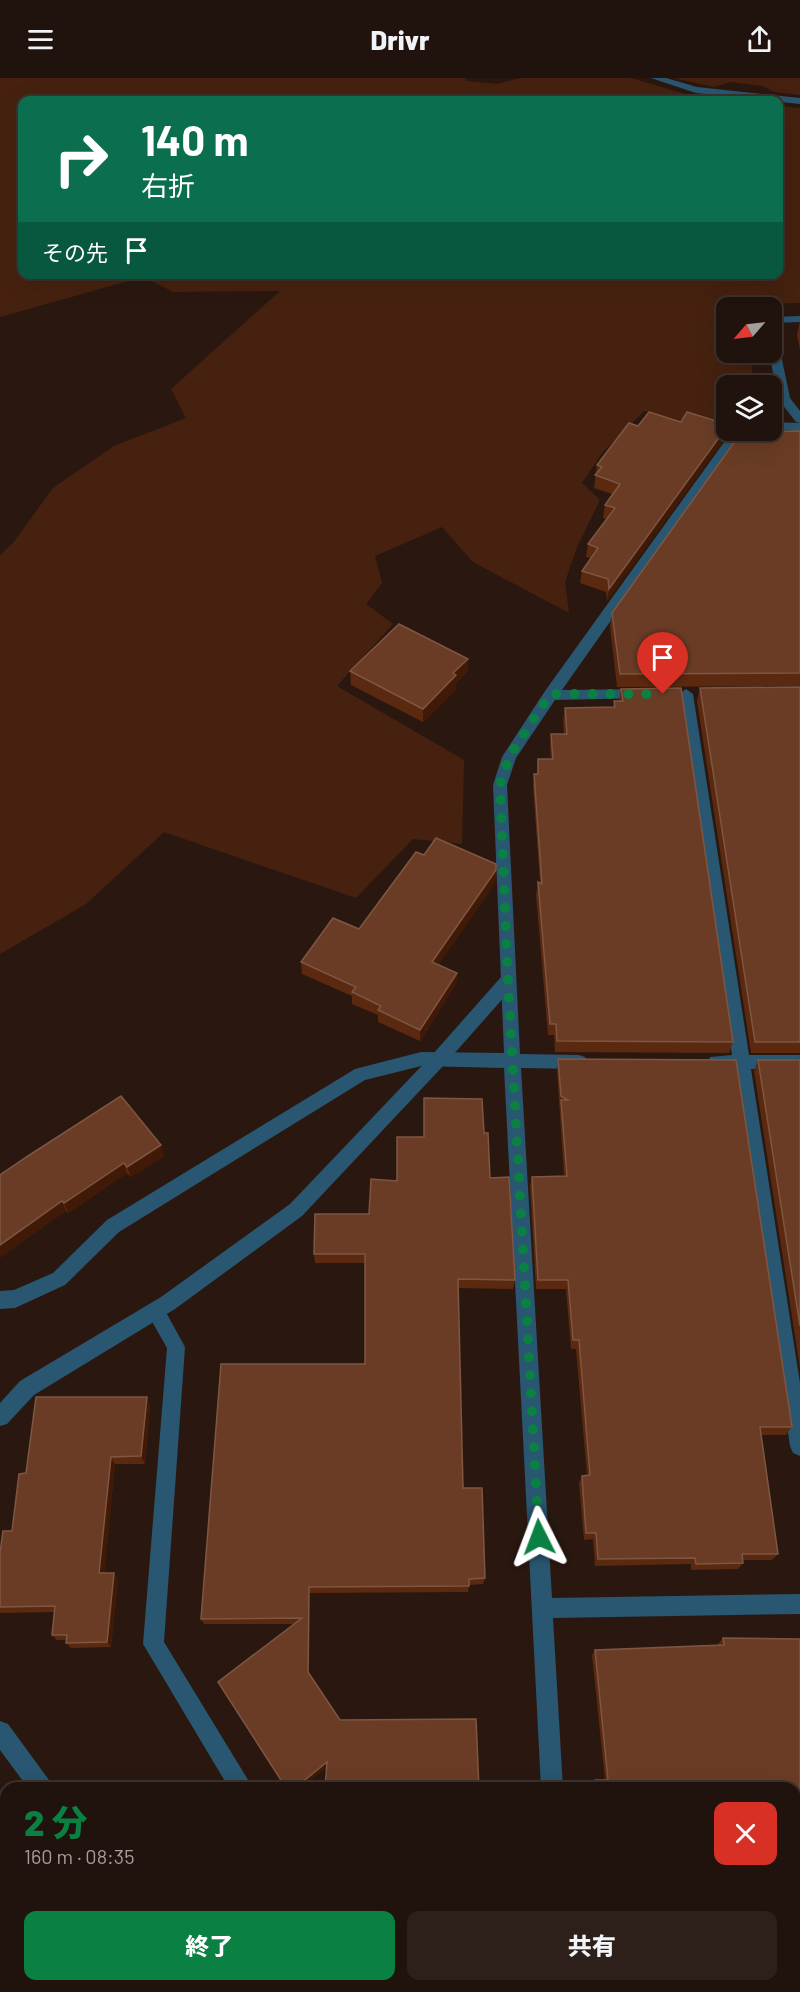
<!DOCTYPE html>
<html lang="ja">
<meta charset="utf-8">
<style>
:root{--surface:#20120c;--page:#2d201a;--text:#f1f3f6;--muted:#a29e9d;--line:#3d322d;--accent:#0b8043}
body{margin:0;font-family:Barlow,"Noto Sans JP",sans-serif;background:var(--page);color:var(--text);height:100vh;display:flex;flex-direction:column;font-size:22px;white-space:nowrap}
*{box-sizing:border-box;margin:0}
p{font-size:20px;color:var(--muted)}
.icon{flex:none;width:33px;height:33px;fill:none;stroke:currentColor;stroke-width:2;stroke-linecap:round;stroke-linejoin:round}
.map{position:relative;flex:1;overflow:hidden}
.side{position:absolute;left:0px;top:1704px;width:801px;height:210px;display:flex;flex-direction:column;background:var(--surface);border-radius:18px 18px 0 0;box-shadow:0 6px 24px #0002,0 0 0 2px var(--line)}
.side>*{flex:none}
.hud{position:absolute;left:18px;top:18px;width:765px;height:183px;border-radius:12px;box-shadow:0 6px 24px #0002,0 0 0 2px var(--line);background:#0b6e4f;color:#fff;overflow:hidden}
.needle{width:39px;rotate:242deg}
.buttons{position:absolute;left:716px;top:219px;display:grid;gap:12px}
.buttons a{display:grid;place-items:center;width:66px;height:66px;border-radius:12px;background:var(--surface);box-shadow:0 6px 24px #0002,0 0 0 2px var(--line);font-size:30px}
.pin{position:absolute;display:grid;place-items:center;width:51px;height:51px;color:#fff;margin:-62px -26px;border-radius:50% 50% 50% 0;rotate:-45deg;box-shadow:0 0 6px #0007}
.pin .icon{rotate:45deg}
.me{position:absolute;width:66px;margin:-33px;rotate:357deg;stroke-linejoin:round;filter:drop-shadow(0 0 4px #0008)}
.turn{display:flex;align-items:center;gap:21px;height:126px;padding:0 24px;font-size:27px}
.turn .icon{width:78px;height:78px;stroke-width:2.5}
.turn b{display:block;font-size:42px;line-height:51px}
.then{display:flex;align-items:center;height:57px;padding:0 24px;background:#0003;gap:12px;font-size:22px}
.round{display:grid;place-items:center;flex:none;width:63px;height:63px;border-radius:12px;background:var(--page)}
.summary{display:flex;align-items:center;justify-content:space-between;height:102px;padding:0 24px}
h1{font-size:36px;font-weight:800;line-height:45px;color:var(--accent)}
.action{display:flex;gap:12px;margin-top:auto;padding:12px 24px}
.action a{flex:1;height:69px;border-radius:12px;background:var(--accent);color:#fff;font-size:24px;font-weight:800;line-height:69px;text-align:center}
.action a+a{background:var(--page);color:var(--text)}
header{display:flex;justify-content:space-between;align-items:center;height:78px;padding:0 24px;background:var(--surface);font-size:27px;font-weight:800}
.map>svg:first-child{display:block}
.green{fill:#46210f}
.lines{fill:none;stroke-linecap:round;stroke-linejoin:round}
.service{fill:#295670;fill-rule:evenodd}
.minor{fill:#295670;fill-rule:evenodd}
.tertiary{fill:#295670;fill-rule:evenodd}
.wall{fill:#5a290f}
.shaded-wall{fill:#401a06}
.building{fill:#6a3c25;stroke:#7e5641;stroke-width:1.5}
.route{stroke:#0b8043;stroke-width:10;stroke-dasharray:0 18}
</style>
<header><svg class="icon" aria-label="menu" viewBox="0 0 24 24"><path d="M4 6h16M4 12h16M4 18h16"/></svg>Drivr<svg class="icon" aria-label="share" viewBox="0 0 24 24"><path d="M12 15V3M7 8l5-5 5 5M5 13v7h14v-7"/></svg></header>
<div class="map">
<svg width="800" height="1914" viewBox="0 0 800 1914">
<rect width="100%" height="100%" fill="#2a1810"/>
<g class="green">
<polygon points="0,0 464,0 467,3 497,6 521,0 631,0 692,18 729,22 22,22 22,196 778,196 779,28 800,30 800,225 755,226 753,229 726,230 726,274 750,275 754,307 726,308 726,347 718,351 644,333 602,375 582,405 600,422 577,469 565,504 569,535 473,484 442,449 375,478 382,505 366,526 393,546 337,608 464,682 462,766 413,761 356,820 164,754 86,826 0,876 0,477 13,465 53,410 114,368 186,340 171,311 280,213 173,214 143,199 0,239"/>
<polygon points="674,0 800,0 800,17 774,14 763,8 730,4 714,9"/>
</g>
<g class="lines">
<polygon class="service" points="651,0 666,0 697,9 800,20 800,26 696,15"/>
<g class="minor">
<polygon points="800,238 800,244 771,245 771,239"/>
<polygon points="771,255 777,258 790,320 800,333 800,345 796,344 778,321 769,274 771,274"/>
<polygon points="771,344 800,345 800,353 771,352"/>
<polygon points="740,352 757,352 740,362 730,373 562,612 643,611 648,612 650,616 648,620 555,622 516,680 507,707 520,976 579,977 585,979 587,984 585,989 579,991 521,990 552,1520 800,1516 800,1536 553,1540 563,1710 541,1710 504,990 421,988 365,1002 119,1154 65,1207 15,1230 0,1231 0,1213 14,1212 53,1195 107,1142 355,991 421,974 504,975 493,707 502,679 545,613 722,367 732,356"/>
<polygon points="686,611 693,616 749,977 800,977 800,991 751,991 800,1305 800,1378 793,1375 790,1368 734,991 710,989 708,984 710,979 732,977 679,616"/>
<polygon points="155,1224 162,1227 185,1269 164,1564 253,1710 229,1710 143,1566 167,1270 146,1233 148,1227"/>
<polygon points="795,1869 800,1870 800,1894 795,1893"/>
</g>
<g class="tertiary">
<polygon points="508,896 514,898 516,903 514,908 445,986 302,1138 175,1231 34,1317 7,1346 0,1348 0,1325 20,1303 161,1219 290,1126 433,976 502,898"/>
<polygon points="0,1643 8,1646 49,1702 52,1710 28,1710 0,1672"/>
<rect x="119" y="1908" width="24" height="6"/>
</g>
</g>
<g class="wall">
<polygon points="800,243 800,271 797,257"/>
<polygon points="638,348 725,360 607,523 606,514 580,505 582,493 591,480 586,479 588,466 607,441 603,440 605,427 612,416 594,410 597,387"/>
<polygon points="800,353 800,608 617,609 610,548 612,535 751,354"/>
<polygon points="468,581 467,594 456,605 456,611 423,644 351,607 350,593"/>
<polygon points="800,609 800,975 751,975 697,623 700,610"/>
<polygon points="621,611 733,964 729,975 555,974 554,957 548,957 536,817 538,804 540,805 533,709 534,696 537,696 538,681 551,681 550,669 551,656 564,656 563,643 565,630 613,629 614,623 619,623"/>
<polygon points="424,777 496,792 495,805 438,887 457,895 456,906 420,963 378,944 378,937 352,926 352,918 302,896 301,884 359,851"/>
<polygon points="558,981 792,1349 786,1357 761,1357 778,1476 772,1482 743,1482 743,1485 738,1491 691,1492 691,1486 595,1488 593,1461 584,1462 579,1405 582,1398 587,1397 576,1271 571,1271 566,1211 536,1211 530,1109 532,1099 564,1098 557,992"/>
<polygon points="758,982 800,982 800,1290 754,993"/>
<polygon points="484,1055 490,1100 515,1202 513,1211 458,1210 463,1410 485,1500 483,1506 469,1507 468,1514 310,1515 309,1596 327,1689 300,1710 286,1710 295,1546 204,1546 201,1541 365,1286 365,1185 315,1185 314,1176 369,1136 397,1103 424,1059"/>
<polygon points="164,1078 131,1099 127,1095 68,1135 66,1133 0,1097"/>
<polygon points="150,1327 145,1386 115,1386 104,1495 118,1501 111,1569 71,1570 66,1565 66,1562 57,1562 52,1557 55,1534 0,1535 0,1475 12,1453 26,1395"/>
<polygon points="723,1560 800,1561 800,1845 795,1845 795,1710 592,1710 592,1706 595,1702 605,1702 592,1577 595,1572 718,1568 718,1566"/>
</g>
<g class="shaded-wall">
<polygon points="726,350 726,352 727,352 725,360 607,523 609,511"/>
<polygon points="468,581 467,594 456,605 456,611 423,644 423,631 453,595"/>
<polygon points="496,792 495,805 432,896 432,884"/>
<polygon points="457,895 456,906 420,963 420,952"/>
<polygon points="161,1067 164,1078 131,1099 127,1089"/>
<polygon points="124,1085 127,1095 68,1135 64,1125"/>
<polygon points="62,1123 66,1133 0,1180 0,1167"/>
<polygon points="147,1319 150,1327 145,1386 141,1378"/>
<polygon points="111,1379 115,1386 104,1501 99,1495"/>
<polygon points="114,1495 118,1501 111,1569 107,1564"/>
<polygon points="309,1509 310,1515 309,1599 308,1594"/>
<polygon points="327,1684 328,1688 300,1710 295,1710"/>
<rect x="61" y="1908" width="8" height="6"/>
</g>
<g class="building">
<polygon points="649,334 681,344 687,334 726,346 726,350 609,511 608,501 582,493 598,470 588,466 615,430 605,427 620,406 595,397 602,389 597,387 629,345 638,348"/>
<polygon points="743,352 751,354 800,353 800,595 620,596 612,535"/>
<polygon points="399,546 468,581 453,595 456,597 423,631 350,593"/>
<polygon points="800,609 800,964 755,964 700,610"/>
<polygon points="681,610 733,964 557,963 556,946 550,946 538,804 542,806 534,696 538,696 538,681 553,681 551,656 567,656 565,630 615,629 614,623 623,623 621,611"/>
<polygon points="436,760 496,786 496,792 432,884 457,895 420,952 378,932 381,928 352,914 356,909 301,884 333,840 359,851 416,774 424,777"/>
<polygon points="558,981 736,982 792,1349 760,1349 778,1476 742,1476 743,1485 696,1486 695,1480 598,1481 596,1455 586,1455 582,1398 590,1397 579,1262 573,1262 568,1202 538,1202 532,1099 567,1098 561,1022 568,1022 561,1018"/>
<polygon points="758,982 800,982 800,1248"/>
<polygon points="121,1018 161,1067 127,1089 124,1085 64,1125 62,1123 0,1167 0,1097 28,1078"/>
<polygon points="424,1020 482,1021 484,1055 488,1055 490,1100 509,1099 515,1202 458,1201 463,1410 482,1410 485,1500 469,1501 469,1508 309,1509 308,1594 340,1642 476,1641 479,1710 325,1710 327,1684 295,1710 286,1710 218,1604 302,1540 201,1541 221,1286 365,1286 365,1176 314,1176 315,1136 369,1136 371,1101 397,1103 397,1059 424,1059"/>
<polygon points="36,1319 147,1319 141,1378 111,1379 99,1495 114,1495 107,1564 66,1565 67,1557 52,1557 55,1528 0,1529 0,1475 3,1453 12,1453 19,1396 26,1395"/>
<polygon points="723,1560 800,1561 800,1843 795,1843 795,1710 596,1710 595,1702 608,1702 595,1572 724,1567"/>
<polygon points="6,1758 6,1908 61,1908 61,1914 0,1914 0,1759"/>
</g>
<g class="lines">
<polyline class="route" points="539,1459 508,903 500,707 509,679 550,616 663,616"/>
</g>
</svg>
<div class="buttons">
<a><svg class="needle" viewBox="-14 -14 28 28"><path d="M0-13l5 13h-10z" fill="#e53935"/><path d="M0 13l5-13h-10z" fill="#a29e9d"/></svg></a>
<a><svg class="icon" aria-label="layers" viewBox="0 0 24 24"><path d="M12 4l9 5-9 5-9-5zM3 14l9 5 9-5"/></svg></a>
</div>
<div class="pin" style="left:663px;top:616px;background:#d93025"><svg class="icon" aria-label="arrive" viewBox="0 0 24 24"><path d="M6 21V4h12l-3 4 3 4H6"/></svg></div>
<svg class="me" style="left:539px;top:1459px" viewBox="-20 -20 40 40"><path d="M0-17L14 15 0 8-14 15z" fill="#0b8043" stroke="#fff" stroke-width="4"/></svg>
<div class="hud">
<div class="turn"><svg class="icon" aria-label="right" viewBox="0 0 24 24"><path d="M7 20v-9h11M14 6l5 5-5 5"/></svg><div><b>140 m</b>右折</div></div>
<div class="then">その先<svg class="icon" aria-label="arrive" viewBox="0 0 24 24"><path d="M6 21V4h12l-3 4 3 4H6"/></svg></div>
</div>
<section class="side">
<div class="summary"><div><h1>2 分</h1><p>160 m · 08:35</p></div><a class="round" style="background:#d93025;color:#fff"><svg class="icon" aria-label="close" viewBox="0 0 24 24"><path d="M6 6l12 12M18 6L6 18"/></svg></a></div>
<div class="action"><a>終了</a><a>共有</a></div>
</section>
</div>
